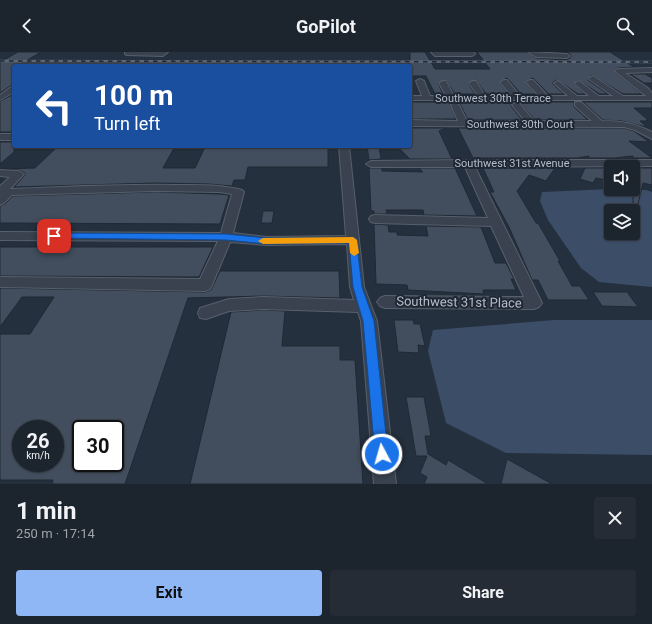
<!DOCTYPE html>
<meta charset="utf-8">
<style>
:root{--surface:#1c242e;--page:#252c36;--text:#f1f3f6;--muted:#a0a4aa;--line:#3a414a;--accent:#8fb6f5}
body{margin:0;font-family:Roboto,sans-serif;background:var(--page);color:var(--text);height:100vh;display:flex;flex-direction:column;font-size:15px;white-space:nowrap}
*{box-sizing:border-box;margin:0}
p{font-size:13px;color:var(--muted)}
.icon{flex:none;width:22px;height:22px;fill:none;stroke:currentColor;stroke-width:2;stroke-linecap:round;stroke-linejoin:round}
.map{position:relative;height:432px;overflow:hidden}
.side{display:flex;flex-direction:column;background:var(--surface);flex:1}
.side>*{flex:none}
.guide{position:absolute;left:12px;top:12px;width:400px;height:84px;border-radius:4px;box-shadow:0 1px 3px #0004,0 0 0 1px var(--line);background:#1a4fa0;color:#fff;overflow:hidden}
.buttons{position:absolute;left:604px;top:108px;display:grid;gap:8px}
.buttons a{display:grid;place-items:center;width:36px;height:36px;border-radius:4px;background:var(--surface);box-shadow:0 1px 3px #0004,0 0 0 1px var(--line);font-size:20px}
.speed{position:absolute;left:12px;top:368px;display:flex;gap:8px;font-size:20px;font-weight:700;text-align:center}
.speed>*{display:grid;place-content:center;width:52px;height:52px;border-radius:50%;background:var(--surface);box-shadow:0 1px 3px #0004,0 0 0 1px var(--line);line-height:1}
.speed small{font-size:10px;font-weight:400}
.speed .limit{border:2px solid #111;border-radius:6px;background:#fff;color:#111}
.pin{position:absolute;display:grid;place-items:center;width:34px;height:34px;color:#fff;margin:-17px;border-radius:8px;box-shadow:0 2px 6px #0006}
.me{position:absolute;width:44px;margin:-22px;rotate:354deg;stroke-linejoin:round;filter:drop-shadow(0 0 3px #0008)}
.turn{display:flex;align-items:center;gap:14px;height:84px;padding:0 16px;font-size:18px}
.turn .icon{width:52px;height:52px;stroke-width:2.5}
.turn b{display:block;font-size:28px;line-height:34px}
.round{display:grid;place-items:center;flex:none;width:42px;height:42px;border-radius:4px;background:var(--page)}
.head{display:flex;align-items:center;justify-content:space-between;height:68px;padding:0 16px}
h1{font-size:24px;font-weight:700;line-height:30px}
.button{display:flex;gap:8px;margin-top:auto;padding:8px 16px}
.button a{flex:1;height:46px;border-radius:4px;background:var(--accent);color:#111;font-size:16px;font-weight:700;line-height:46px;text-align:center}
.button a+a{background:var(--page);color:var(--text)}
header{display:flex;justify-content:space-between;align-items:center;height:52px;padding:0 16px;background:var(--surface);font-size:18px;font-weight:700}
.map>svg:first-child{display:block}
.water{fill:#3c4d67;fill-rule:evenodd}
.building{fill:#424e5d;stroke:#202935;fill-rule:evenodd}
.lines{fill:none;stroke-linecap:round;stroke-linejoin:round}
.minor-casing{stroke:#57606c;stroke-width:2}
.minor{fill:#39424e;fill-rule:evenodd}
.rail-casing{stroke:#5c6675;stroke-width:2.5}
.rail{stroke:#1e2733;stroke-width:1.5;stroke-dasharray:4.5;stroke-linecap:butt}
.route{fill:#1a73e8;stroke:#114b97}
.slow{fill:#f59e0b}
.labels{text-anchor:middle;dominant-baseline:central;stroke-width:4;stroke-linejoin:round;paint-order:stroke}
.far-street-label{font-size:11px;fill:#b6bdc9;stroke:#1e2733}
.street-label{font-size:13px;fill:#b6bdc9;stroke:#1e2733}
</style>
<header><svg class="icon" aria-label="back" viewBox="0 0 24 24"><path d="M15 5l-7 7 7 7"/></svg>GoPilot<svg class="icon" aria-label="search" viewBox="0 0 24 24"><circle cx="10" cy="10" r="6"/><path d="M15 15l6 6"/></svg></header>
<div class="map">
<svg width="652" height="432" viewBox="0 0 652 432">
<rect width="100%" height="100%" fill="#25303e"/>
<g class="water">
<path d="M 611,137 L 646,138 L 652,140 L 652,235 L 599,230 L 581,216 L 548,168 L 540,149 L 542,140 ZM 611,159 L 633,159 L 633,181 L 611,181 Z"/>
<polygon points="554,268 652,268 652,403 506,401 446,371 428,299 433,278"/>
</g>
<g class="building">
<polygon points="18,0 41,0 17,14 14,14 14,34 10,34 0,41 0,10"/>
<polygon points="410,0 425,0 435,17 490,17 477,0 528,0 536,6 567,8 571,5 571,3 567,0 558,0 610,0 634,15 618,16 614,19 642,42 623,42 592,23 588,26 589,29 608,42 600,42 578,28 574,32 585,42 578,42 557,28 553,30 553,32 564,42 549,42 533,26 525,30 536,42 521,42 507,26 499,30 509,42 486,42 476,28 468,31 475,42 455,42 446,28 438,31 443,42 435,42 426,24 410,24"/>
<polygon points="630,22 645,22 652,26 652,31 644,31"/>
<polygon points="14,42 14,80 0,80 0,49"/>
<polygon points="410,50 516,50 511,52 511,54 522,68 468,68 460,52 456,50 450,52 456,67 410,67"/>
<polygon points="519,50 574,50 574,55 588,68 535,68"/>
<polygon points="583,50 652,50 652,56 634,56 648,68 646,68 647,69 640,69 646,74 642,74 622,69 603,68"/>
<polygon points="410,76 446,76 439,79 452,107 410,107 398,95 410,94"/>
<polygon points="458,76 624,76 634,79 649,90 629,89 652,106 633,106 633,104 614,106 588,106 589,104 577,106 473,106"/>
<polygon points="0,90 14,90 14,100 0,112"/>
<polygon points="367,94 379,94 381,107 369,108"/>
<polygon points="57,95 174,96 163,116 195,116 205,95 328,96 328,115 248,115 245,128 234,128 232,134 209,132 154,131 14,135 25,123 25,121 19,118 0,117 35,116"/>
<polygon points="369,116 382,116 382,119 423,120 419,116 455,116 477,164 424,163 423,158 386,158 387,162 374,162 374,159 371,159"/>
<polygon points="483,116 555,116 546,129 529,123 517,139 536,171 538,171 560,209 558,209 572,234 580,234 589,248 548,248 538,228 532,228 509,175 490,140 494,140"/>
<polygon points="585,116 610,116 606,128 596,126 593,131 580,127"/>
<polygon points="633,116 652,116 652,133 643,131 638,152 633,151"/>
<polygon points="156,140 219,142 229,143 220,172 0,171 0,154 5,152 13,144"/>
<polygon points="263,159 274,159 272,171 261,171"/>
<polygon points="374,172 388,173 389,180 397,180 397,183 428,184 426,174 481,175 495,211 506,211 514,227 511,227 516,238 483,238 484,242 408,238 407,233 376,232"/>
<polygon points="0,195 213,195 199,225 0,224"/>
<path d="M 220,219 L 339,219 L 340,246 L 264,244 L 188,246 L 125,432 L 52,432 L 53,428 L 0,428 L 0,282 L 30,282 L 54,245 L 22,245 L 0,275 L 0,236 L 205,240 L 211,238 ZM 21,377 L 55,377 L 55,411 L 21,411 ZM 81,377 L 115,377 L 115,411 L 81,411 Z"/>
<polygon points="593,240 627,240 638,255 602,254"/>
<polygon points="264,258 285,259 282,294 340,294 340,308 355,308 363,432 190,432 231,260"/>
<polygon points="394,268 413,268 414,272 420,272 425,294 418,293 419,301 398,300"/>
<polygon points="406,345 424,345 431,384 425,384 428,402 446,413 448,408 488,432 424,432 427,425 420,421 427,404 416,404"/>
<polygon points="507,407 552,432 501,432"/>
</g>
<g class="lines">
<g class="minor-casing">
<g id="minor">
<polygon points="125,0 168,0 163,4 127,3 125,2"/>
<polygon points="431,0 474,0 475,2 472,4 435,4"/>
<polygon points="529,0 567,2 570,4 567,6 536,5"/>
<polygon points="652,16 652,20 625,21 648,36 652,41 652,48 410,48 410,44 422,44 416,29 420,27 424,29 430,44 446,44 439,31 443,29 446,29 454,44 478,44 469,31 473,29 476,29 485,44 512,44 500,30 504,28 507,28 520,44 539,44 526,30 530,28 533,28 548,44 568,44 554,31 558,29 577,44 589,44 576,33 575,31 579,29 599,44 613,44 590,28 589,26 593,24 623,44 646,44 615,19 618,17"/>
<polygon points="11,35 14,35 14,40 0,48 0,43"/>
<path d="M 575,50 L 581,50 L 602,69 C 621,69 635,71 652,80 L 652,87 L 635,78 L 624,75 L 410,74 L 410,68 L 458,69 L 451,53 L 455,51 L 459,53 L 467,69 L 525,69 L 512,53 L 516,51 L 519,51 L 534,69 L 592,69 L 575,54 Z"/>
<rect x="0" y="82" width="14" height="6"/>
<path d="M 339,94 L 349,94 L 364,235 L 377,269 L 396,432 L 374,432 L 361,269 L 358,260 L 264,257 L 229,259 L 206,267 L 200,266 L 198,261 L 200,256 L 229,247 L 264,245 L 354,248 L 350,235 L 347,192 L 267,193 L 230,190 L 212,233 L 210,237 L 205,239 L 0,235 L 0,225 L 200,227 L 218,189 L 0,188 L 0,180 L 221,181 L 232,142 L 219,140 L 156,139 L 12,143 L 4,151 L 0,153 L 0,134 L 10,125 L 0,124 L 0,118 L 19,119 L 24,122 L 10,137 C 65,135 120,132 175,133 C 197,133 220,132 242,138 L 244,140 L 233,181 L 267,185 L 346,184 Z"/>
<polygon points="468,108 652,108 652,114 475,115 542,251 539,255 534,257 385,256 380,254 377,250 380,246 385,244 524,245 491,174 375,171 371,170 369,167 371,164 375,163 488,166 465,115 371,115 366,112 371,109"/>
</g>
</g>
<use href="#minor" class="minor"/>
<g class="rail-casing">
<polyline id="rail" points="0,9 652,10"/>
</g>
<use href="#rail" class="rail"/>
</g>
<polygon class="route" points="54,181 226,182 267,186 356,186 362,235 374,269 388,402 386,407 382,409 377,407 375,402 363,269 353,235 349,191 267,192 226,188 51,186 50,184 51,182"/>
<polygon class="slow" points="353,185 357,188 359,201 354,204 350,201 349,191 263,192 258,189 263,186"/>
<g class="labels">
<g class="far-street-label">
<text x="493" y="46">Southwest 30th Terrace</text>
<text x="520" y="72">Southwest 30th Court</text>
<text x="512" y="111">Southwest 31st Avenue</text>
</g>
<g class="street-label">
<text transform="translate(459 250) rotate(1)">Southwest 31st Place</text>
</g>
</g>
</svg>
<div class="buttons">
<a><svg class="icon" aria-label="sound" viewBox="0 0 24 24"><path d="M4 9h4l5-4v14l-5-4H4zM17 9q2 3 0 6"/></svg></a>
<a><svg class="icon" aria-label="layers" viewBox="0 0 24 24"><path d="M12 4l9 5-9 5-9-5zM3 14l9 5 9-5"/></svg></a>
</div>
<div class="speed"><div>26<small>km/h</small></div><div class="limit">30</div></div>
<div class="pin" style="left:54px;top:184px;background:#d93025"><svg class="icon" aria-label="arrive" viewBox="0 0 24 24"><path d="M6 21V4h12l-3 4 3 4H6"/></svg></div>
<svg class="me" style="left:382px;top:402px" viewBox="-20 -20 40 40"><circle r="17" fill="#1a73e8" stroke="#fff" stroke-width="3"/><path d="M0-11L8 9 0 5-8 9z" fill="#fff"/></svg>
<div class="guide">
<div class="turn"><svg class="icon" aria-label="left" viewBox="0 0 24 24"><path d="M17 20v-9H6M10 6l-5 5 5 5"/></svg><div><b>100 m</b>Turn left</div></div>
</div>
</div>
<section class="side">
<div class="head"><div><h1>1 min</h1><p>250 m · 17:14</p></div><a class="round"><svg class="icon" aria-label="close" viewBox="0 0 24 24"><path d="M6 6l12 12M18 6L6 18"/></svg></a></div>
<div class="button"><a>Exit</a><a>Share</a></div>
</section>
